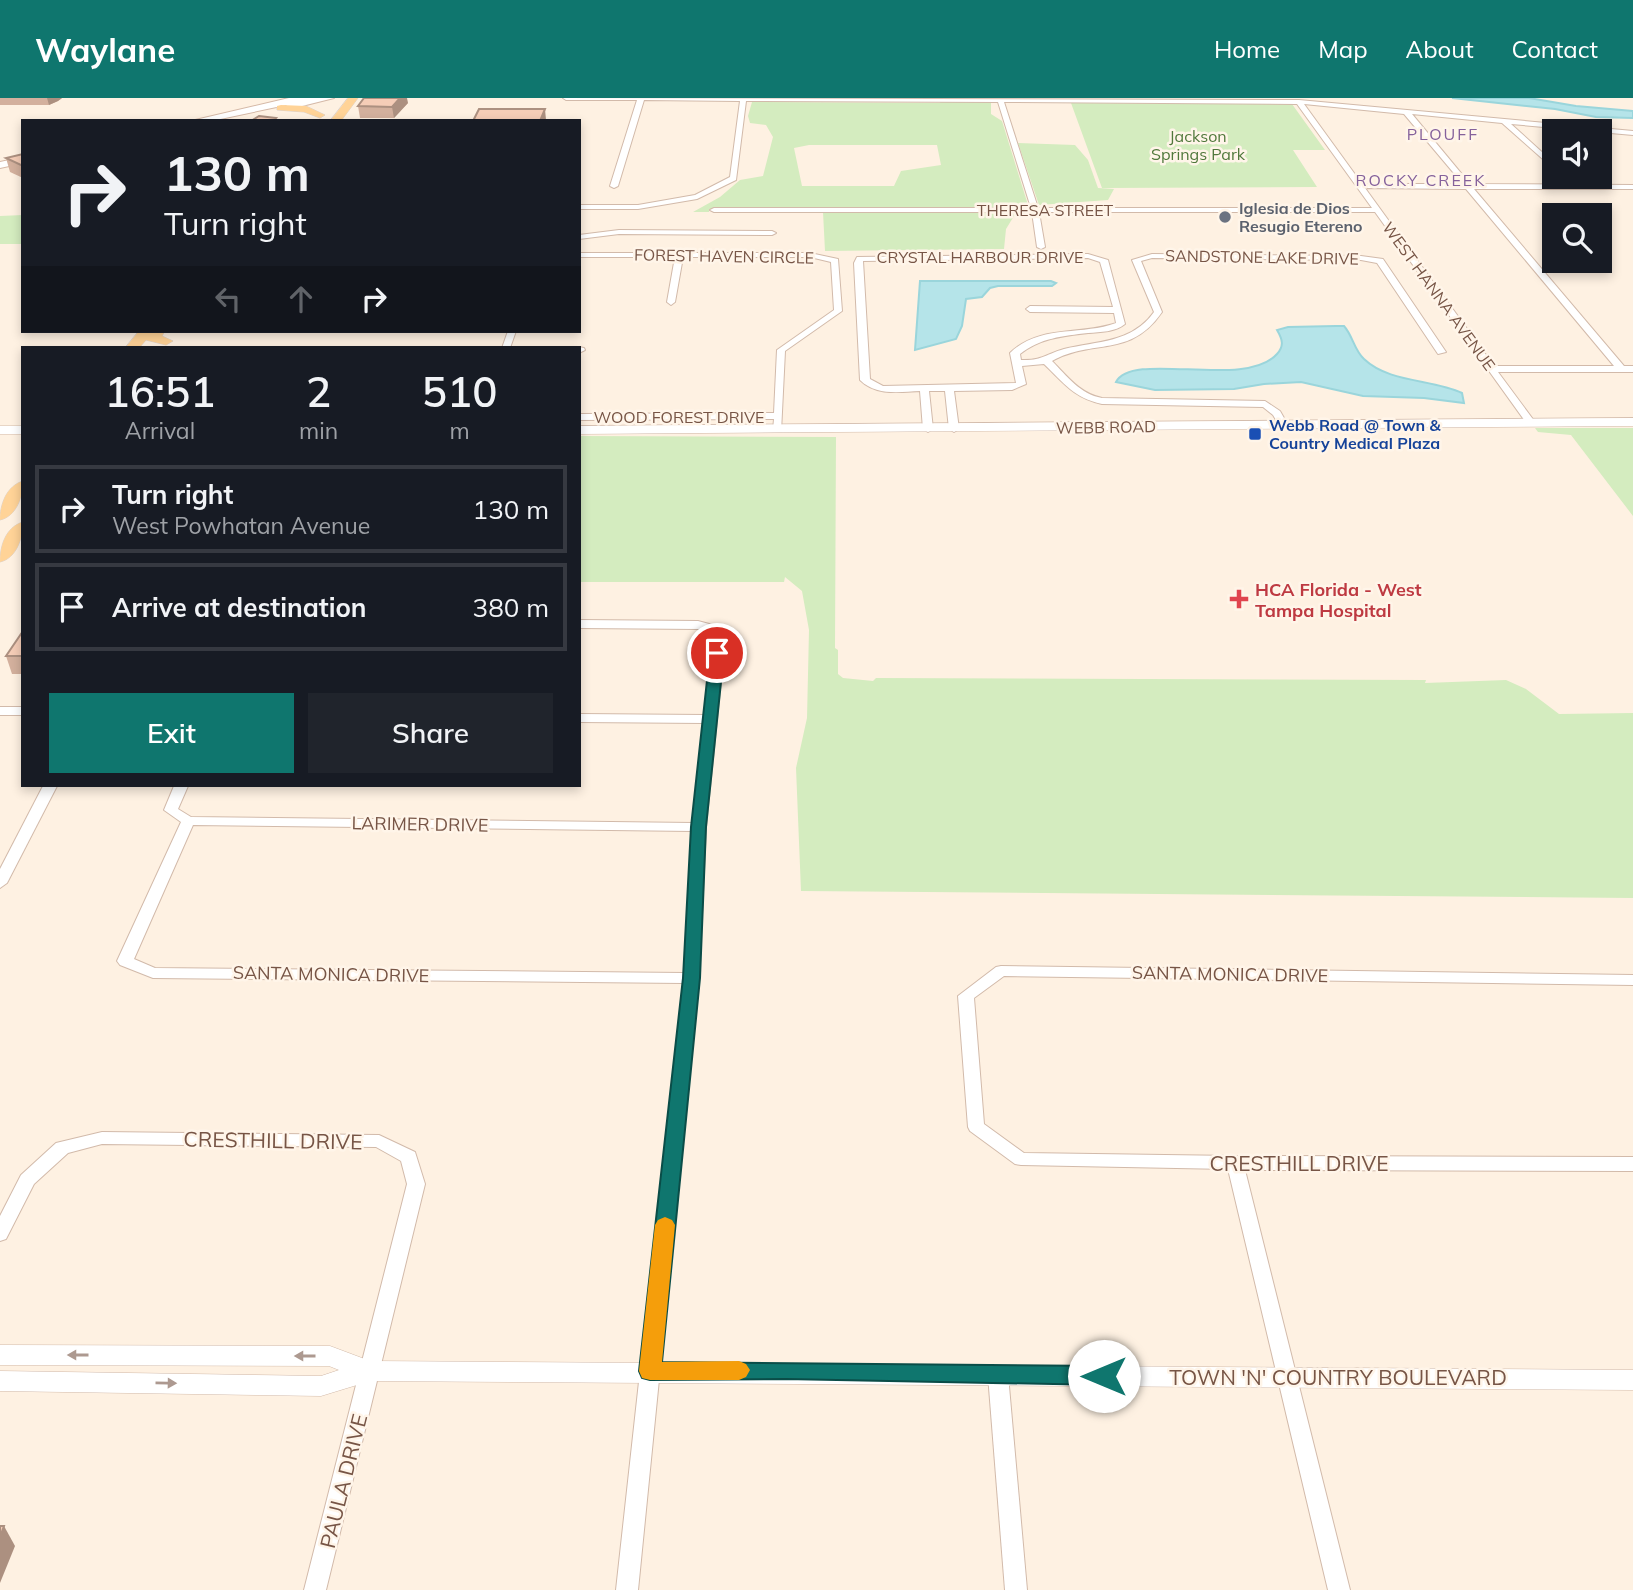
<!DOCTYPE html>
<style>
:root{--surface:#171b24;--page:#20242c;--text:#f1f3f6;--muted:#9ea1a6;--line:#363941;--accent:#0f766e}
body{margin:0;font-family:Mulish,sans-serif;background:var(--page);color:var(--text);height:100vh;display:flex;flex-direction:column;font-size:26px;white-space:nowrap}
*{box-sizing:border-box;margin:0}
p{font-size:23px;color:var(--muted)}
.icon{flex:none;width:38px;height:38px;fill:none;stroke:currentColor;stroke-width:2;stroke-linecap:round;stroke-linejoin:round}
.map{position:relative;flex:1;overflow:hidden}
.drawer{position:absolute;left:21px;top:248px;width:560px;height:441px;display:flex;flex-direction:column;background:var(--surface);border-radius:0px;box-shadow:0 4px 10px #0003}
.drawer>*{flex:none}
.guide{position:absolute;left:21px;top:21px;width:560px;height:214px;border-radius:0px;box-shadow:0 4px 10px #0003;background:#171b24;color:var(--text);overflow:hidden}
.controls{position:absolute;left:1542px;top:21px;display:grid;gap:14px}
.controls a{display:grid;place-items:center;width:70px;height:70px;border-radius:0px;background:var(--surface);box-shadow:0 4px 10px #0003;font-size:35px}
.pin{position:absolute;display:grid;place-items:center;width:60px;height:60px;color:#fff;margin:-30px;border:4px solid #fff;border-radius:50%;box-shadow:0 2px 7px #0007}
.me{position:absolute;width:77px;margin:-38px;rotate:270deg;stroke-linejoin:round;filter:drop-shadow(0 0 5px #0008)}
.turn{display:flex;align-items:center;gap:24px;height:147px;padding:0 28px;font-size:32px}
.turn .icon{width:91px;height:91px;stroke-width:2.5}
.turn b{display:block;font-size:49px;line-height:60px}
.lanes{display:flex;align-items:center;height:66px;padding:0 28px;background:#0003;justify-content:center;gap:35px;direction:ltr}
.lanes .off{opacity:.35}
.eta{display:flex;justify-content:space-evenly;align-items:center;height:119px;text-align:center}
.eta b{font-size:42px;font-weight:600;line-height:49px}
.action{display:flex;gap:14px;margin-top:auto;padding:14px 28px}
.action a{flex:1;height:80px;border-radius:0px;background:var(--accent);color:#fff;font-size:28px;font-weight:600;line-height:80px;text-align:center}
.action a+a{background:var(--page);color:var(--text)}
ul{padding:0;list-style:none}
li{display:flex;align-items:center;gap:21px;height:88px;margin:0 14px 10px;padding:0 14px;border:4px solid var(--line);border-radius:0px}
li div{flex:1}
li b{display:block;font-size:26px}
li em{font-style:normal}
header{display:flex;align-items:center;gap:42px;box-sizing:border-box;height:98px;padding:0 35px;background:var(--accent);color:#fff}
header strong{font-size:33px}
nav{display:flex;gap:38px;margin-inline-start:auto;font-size:24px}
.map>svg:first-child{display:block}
.green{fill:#d4ecbf;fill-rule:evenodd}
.water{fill:#b5e4e9;stroke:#9ad5db;stroke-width:2}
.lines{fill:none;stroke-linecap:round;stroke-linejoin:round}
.minor-casing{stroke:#d2baaa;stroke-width:2}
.tertiary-casing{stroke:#d2baaa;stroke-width:1}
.secondary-casing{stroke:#d5b9a7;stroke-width:2}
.primary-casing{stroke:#dcd3cf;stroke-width:1}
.minor{fill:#fff;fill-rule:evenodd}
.tertiary{fill:#fff;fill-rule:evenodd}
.secondary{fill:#fff;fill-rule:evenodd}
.primary{fill:#ffd397;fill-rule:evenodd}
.wall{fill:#d3b09d}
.shaded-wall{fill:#ac9080}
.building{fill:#f5cdb7;stroke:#ac9080;stroke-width:2}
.oneway{fill:#ad9990}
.route{fill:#0f766e;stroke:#0a4d48;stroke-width:2}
.slow{fill:#f59e0b}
.worship-dot{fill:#6b7280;stroke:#fff5e9;stroke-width:2.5}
.transit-dot{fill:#1a4fb4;stroke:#fff5e9;stroke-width:2.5}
.health-dot{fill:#e0444e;stroke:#fff5e9;stroke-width:2.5}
.labels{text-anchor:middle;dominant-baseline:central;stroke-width:5;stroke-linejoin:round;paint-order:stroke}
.far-neighbourhood-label{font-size:16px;letter-spacing:2px;fill:#85619b;stroke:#fff5e9}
.far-park-label{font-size:16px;fill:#50783b;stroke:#fff5e9}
.far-worship-label{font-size:16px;font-weight:bold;fill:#5b616d;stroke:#fff5e9;text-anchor:start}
.far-street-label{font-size:16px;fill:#775546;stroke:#fff5e9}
.far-transit-label{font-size:16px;font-weight:bold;fill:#164399;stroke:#fff5e9;text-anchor:start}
.health-label{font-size:18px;font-weight:bold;fill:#be3a42;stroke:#fff5e9;text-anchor:start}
.street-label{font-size:18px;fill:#775546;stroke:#fff5e9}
.near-street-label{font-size:21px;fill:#775546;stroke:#fff5e9}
</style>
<header>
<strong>Waylane</strong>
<nav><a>Home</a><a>Map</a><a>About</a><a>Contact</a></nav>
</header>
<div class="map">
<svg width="1633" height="1492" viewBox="0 0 1633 1492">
<rect width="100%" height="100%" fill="#fef1e2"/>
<g class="green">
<path d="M 941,3 L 991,3 L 991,16 L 1002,23 L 1028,107 L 1019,110 L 709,111 L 709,114 L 693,114 L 720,99 L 740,82 L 763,78 L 773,39 L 766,27 L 750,25 L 748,18 L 752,4 L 940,5 ZM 809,47 L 937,47 L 941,67 L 901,73 L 894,88 L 802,88 L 794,50 Z"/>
<polygon points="1071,5 1292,6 1325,52 1293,52 1317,89 1102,90"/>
<polygon points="1018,45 1075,47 1088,62 1098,90 1114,91 1108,102 1039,107"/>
<polygon points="1017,113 1006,131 1004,151 825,153 823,114"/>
<polygon points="23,117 23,146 0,146 0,118"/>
<polygon points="1535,330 1633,330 1633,418 1571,337 1538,334"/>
<polygon points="579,338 836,339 835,550 838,552 838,576 843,580 873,583 876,580 1426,582 1425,585 1506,582 1526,591 1559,616 1633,615 1633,800 801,793 796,670 807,620 809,532 802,493 785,479 784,484 579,484"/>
</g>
<g class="water">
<polygon points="1452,0 1529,0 1576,8 1633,13 1633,20 1596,19 1555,11"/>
<polygon points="920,183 1051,183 1056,185 1052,188 998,188 990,190 982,199 966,201 962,228 956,241 915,252"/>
<path d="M 1336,228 L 1344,228 C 1353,238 1354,252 1364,261 C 1389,285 1433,281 1462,295 L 1464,305 L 1424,300 L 1363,298 L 1301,284 L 1264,286 L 1234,291 L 1155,292 L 1116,284 C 1133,252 1245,292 1277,256 C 1284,248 1283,242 1277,232 L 1288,229 Z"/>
</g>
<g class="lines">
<g class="minor-casing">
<g id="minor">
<path d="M 563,0 L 1299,2 L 1633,33 L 1633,37 L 1511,26 L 1554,65 L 1554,71 L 1502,25 L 1412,16 L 1470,86 L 1633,87 L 1633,91 L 1474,91 L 1624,268 L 1633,268 L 1633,274 L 1498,274 L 1535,324 L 1527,326 L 1375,114 L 1039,114 L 1045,149 L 1041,151 L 1037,149 L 1032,114 L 714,114 L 710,112 L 714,110 L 1031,110 L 998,4 L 746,3 L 736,82 L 697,101 L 638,111 L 579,111 L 579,107 L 638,107 L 695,97 L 730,79 L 740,3 L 644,2 L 618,88 L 614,90 L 610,88 L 637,2 L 566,2 ZM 1004,4 L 1297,6 L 1372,110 L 1038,110 ZM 1304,6 L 1404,16 L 1463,86 L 1362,86 ZM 1365,90 L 1466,91 L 1614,268 L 1494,268 Z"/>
<polygon points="619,132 772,133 776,135 772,137 619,136 579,141 579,137"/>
<polygon points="579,155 810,155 838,161 842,213 785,253 781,334 773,332 774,321 579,322 579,316 774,315 777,252 834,212 831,164 810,159 683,159 675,204 671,207 667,204 675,159 579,159"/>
<path d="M 1088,156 L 1108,162 L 1125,226 C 1115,234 1101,234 1088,235 C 1063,238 1040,240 1020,256 L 1021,262 C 1042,263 1046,256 1064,251 C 1097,243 1132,245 1154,214 L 1132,162 L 1152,156 L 1361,158 L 1383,161 L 1446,254 L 1438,256 L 1377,165 L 1361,162 L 1152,160 L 1141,163 L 1162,214 C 1130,261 1093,240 1052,263 C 1067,278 1080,296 1102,300 L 1265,303 L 1280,313 L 1288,327 L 1286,329 L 1280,329 L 1273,317 L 1263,309 L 1102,306 C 1074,300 1064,285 1044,266 L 1022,268 L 1026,286 L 1012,292 L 954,293 L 959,331 L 954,334 L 949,331 L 945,293 L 929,293 L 933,331 L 928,334 L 923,331 L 920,293 C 899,294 876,298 860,282 L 854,165 L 857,159 ZM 1088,160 L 1100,164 L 1113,209 L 1030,208 L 1026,211 L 1030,214 L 1114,215 L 1116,225 C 1081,238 1040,226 1010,255 L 1016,285 L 883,288 L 870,281 L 863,163 Z"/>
<polygon points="508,233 516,233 510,250 502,250"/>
<polygon points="579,249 584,250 585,252 579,255 579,250 576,250"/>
<path d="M 579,522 L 698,523 L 724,530 L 726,533 L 706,729 L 699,880 L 638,1492 L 616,1492 L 683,885 L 153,880 L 120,867 L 117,863 L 181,724 L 164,712 L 174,688 L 188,688 L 178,711 L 191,719 L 693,725 L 704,625 L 579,624 L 579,616 L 705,617 L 714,535 L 698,531 L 579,530 ZM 193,727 L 692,733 L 684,875 L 155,870 L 134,861 Z"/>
<rect x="0" y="609" width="23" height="8"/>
<polygon points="43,688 57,688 7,785 0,790 0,771"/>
<polygon points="1001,868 1633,877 1633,887 1004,878 974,900 984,1026 1024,1055 1235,1058 1633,1059 1633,1073 1245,1072 1350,1492 1328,1492 1228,1071 1021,1067 1015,1066 970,1033 968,1029 958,898 996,869"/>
<polygon points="102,1034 379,1037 415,1054 425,1086 326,1492 304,1492 407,1086 401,1063 376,1049 102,1046 68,1055 34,1086 6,1141 0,1143 0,1118 21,1077 56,1045"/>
<polygon points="998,1269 1005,1271 1008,1277 1027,1492 1005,1492 988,1277 991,1271"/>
</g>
</g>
<g class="tertiary-casing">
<g id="tertiary">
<polygon points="1633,320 1633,328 579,336 579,328"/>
<rect x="0" y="328" width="23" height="8"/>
<polygon points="0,1247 330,1248 370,1263 1633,1272 1633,1292 370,1283 321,1298 0,1293 0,1273 321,1278 339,1272 329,1268 0,1267"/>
</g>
</g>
<g class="secondary-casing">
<g id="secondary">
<polygon points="289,0 334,0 290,11 286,7 211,23 191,23"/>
<polygon points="23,59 23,65 0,70 0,64"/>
</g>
</g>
<g class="primary-casing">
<g id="primary">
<polygon points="348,0 358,0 341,23 330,23"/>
<polygon points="281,7 306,8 325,17 320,20 304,14 277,12 277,8"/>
<polygon points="139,233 165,233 162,238 173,243 166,247 146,242 139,250 125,250"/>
<path d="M 23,383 C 23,398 17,418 0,422 C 0,407 6,388 23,383 Z"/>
<path d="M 23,424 C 23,439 17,460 0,464 C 0,449 5,429 23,424 Z"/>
</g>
</g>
<use href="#minor" class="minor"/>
<use href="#tertiary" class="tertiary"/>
<use href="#secondary" class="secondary"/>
<use href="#primary" class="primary"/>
</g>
<g class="wall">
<polygon points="0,0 62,0 58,3 49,7 0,7"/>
<polygon points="408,5 394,20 360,20 358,8"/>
<polygon points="23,56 23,80 10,74 6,60"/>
<polygon points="23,533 23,576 12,576 6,558"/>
</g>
<g class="shaded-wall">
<polygon points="47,0 62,0 58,3 49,7"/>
<polygon points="400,0 407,0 408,5 394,20 392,9"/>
<polygon points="545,11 546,22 546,23 540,23"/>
<polygon points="4,1428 15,1448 0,1485 0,1439"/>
</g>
<g class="building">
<polygon points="364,0 400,0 392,9 358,8"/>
<polygon points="479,11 545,11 540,23 473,23"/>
<polygon points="259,18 276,20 273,23 251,23"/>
<polygon points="23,56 23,68 6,60"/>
<polygon points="23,533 23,558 6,558"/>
<polygon points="0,1428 4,1428 0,1439"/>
</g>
<defs><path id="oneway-solid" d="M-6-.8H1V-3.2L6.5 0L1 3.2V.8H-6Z" transform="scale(1.75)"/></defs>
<g class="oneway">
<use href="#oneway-solid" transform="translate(78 1257) rotate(-180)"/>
<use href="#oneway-solid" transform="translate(305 1258) rotate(-180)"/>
<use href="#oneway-solid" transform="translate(166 1285) rotate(1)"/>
</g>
<polygon class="route" points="717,550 724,555 706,729 700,880 662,1264 1104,1268 1111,1271 1115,1278 1111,1284 1104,1287 785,1281 650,1282 642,1280 639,1273 683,880 691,729 710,555"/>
<polygon class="slow" points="665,1119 672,1122 675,1127 662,1264 739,1263 746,1266 750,1272 746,1279 739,1282 650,1282 642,1280 639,1273 655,1127 658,1122"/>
<circle class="worship-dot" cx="1225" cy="119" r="7"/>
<rect class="transit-dot" x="1248" y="329" width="14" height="14" rx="3.5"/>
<path class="health-dot" d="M1235.5 490.5h7v7h7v7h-7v7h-7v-7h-7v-7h7z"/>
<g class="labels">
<g class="far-neighbourhood-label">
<text x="1443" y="36">PLOUFF</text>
<text x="1421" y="82">ROCKY CREEK</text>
</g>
<g class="far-park-label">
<text x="1198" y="38">Jackson<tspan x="1198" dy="18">Springs Park</tspan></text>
</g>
<g class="far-worship-label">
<text x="1239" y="110">Iglesia de Dios<tspan x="1239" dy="18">Resugio Etereno</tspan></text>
</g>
<g class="far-street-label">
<text x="1045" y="112">THERESA STREET</text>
<text transform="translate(724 158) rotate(1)">FOREST HAVEN CIRCLE</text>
<text x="980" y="159">CRYSTAL HARBOUR DRIVE</text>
<text transform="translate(1262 159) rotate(1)">SANDSTONE LAKE DRIVE</text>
<text transform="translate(1439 198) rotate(54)">WEST HANNA AVENUE</text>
<text x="679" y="319">WOOD FOREST DRIVE</text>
<text transform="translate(1106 329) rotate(-1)">WEBB ROAD</text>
</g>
<g class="far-transit-label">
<text x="1269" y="327">Webb Road @ Town &amp;<tspan x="1269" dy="18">Country Medical Plaza</tspan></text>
</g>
<g class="health-label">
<text x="1255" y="491">HCA Florida - West<tspan x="1255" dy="21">Tampa Hospital</tspan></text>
</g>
<g class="street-label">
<text transform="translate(420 726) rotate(1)">LARIMER DRIVE</text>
<text transform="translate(331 876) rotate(1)">SANTA MONICA DRIVE</text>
<text transform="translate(1230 876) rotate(1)">SANTA MONICA DRIVE</text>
</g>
<g class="near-street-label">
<text transform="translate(273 1042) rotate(1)">CRESTHILL DRIVE</text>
<text x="1299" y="1065">CRESTHILL DRIVE</text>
<text x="1338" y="1279">TOWN 'N' COUNTRY BOULEVARD</text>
<text transform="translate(343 1383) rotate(-76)">PAULA DRIVE</text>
</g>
</g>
</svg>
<div class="controls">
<a><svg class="icon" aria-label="sound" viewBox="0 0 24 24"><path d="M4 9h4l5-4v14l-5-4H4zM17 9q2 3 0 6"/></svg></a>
<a><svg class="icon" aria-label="search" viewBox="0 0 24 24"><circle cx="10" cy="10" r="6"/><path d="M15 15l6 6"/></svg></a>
</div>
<div class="pin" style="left:717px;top:555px;background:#d93025"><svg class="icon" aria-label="arrive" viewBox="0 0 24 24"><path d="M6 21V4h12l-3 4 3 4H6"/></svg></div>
<svg class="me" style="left:1104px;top:1278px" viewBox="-20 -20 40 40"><circle r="19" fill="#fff"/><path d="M0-13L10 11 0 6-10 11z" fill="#0f766e"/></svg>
<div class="guide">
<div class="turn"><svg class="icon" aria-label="right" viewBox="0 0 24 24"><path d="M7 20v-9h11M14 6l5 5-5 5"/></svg><div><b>130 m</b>Turn right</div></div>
<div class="lanes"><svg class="icon off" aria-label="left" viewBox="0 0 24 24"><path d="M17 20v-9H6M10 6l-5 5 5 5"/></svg><svg class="icon off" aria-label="ahead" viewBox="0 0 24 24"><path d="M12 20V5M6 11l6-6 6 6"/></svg><svg class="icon" aria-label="right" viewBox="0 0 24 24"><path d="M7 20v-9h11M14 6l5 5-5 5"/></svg></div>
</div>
<section class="drawer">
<div class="eta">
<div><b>16:51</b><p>Arrival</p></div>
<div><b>2</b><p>min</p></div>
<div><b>510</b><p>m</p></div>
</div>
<ul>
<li><svg class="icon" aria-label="right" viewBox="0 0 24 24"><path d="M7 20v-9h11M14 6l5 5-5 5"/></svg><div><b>Turn right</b><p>West Powhatan Avenue</p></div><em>130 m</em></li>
<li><svg class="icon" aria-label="arrive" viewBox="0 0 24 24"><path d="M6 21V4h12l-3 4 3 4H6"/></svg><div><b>Arrive at destination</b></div><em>380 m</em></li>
</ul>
<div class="action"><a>Exit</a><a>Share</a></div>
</section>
</div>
